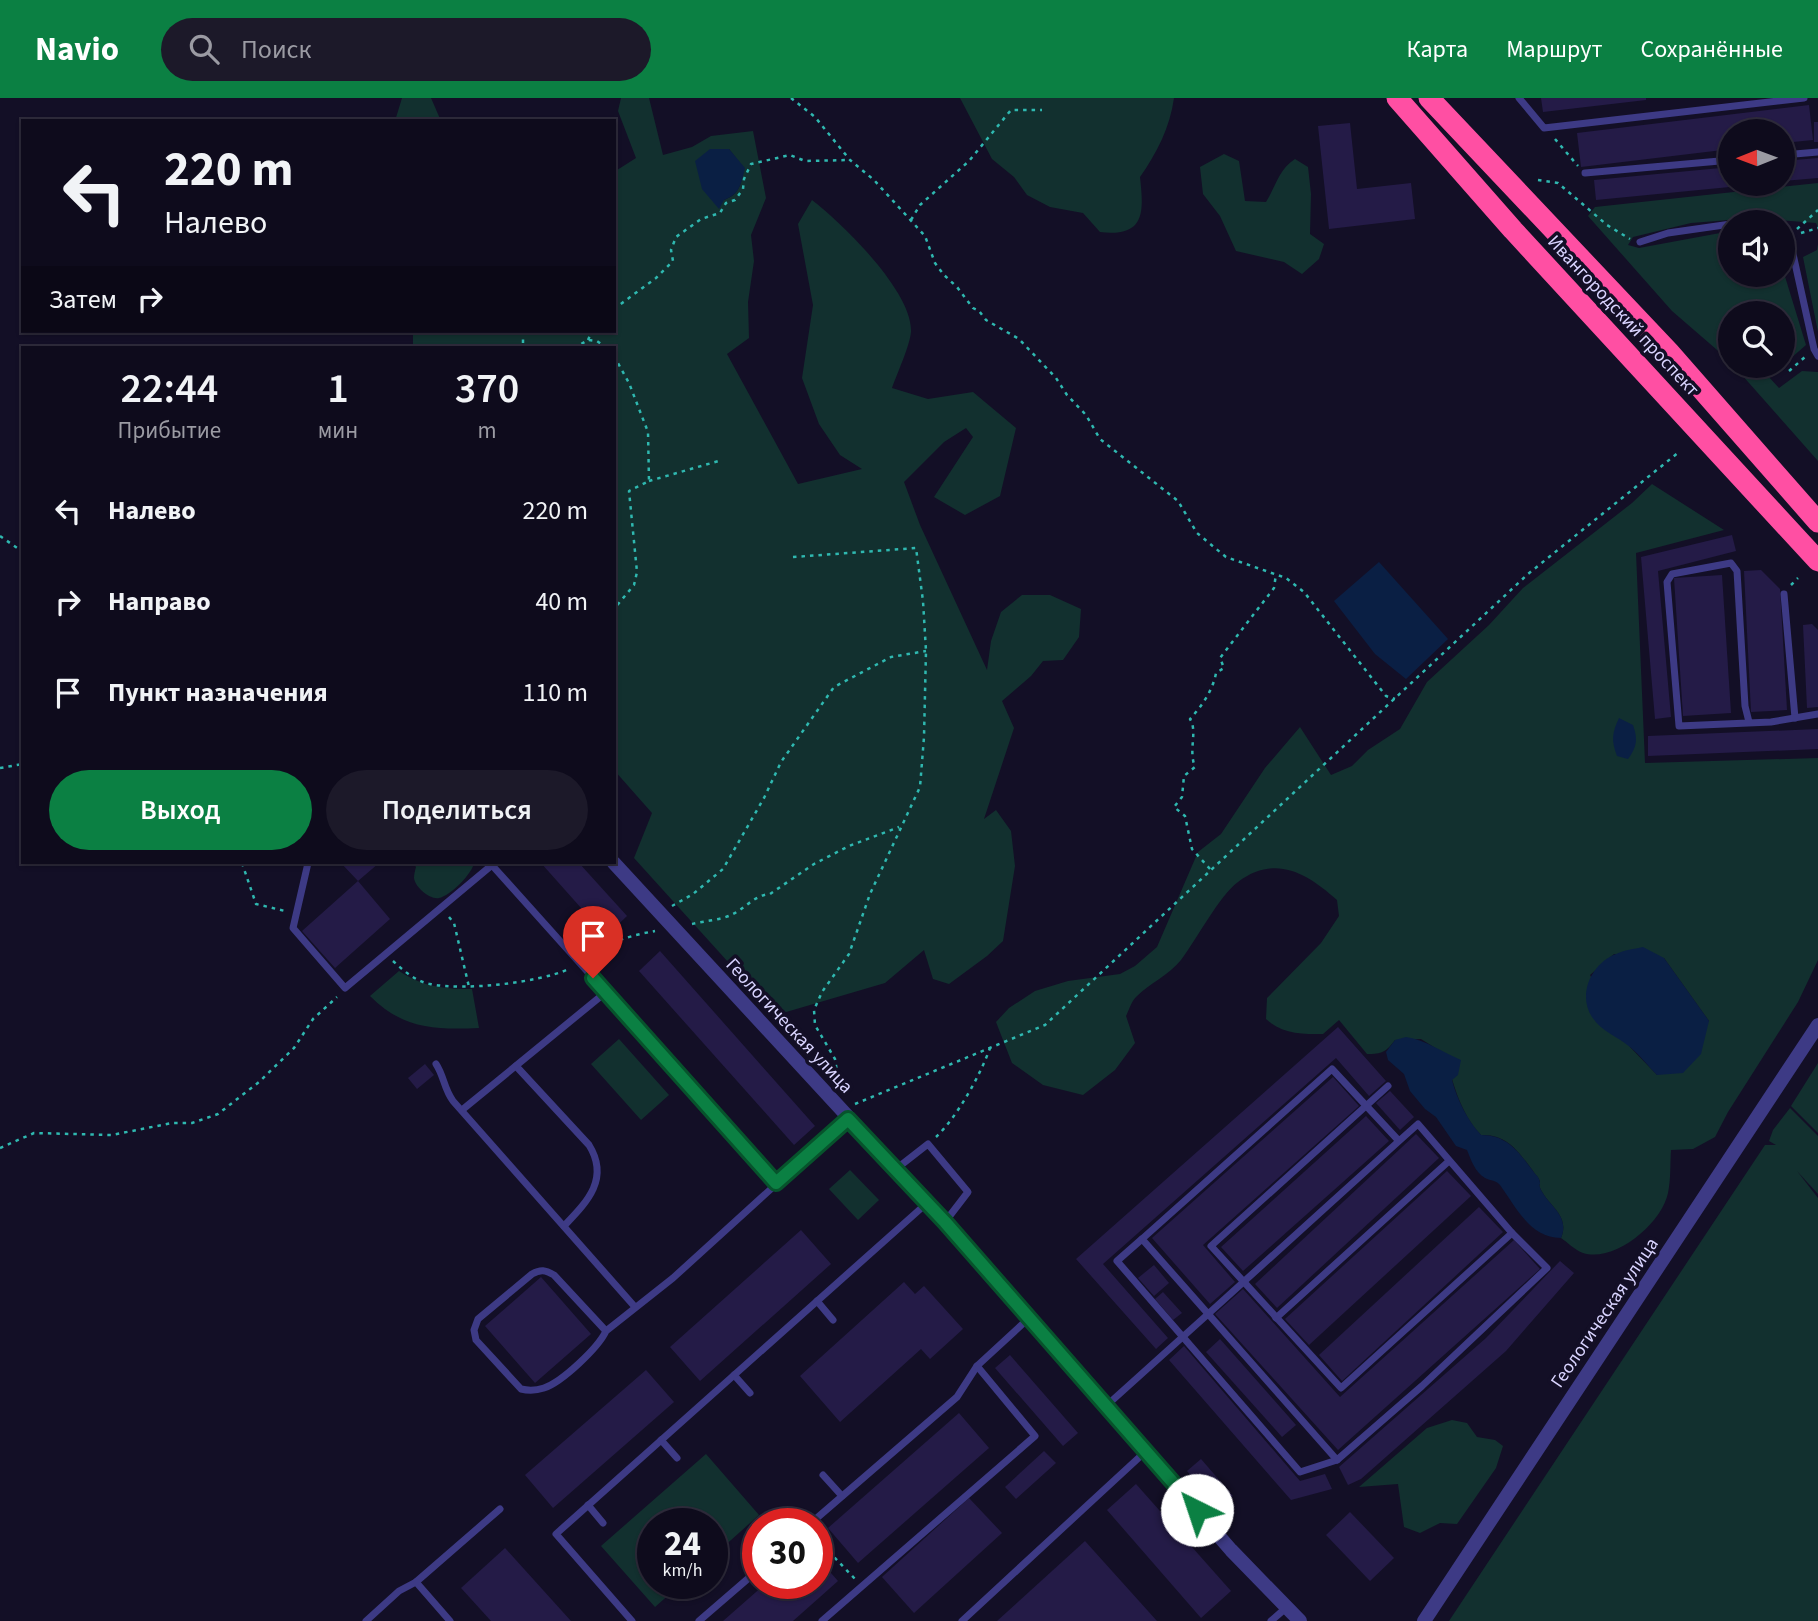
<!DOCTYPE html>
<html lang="ru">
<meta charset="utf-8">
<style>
:root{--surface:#0e0b1c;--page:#1c1929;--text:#f1f3f6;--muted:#9b9ba3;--line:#2e2b3b;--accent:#0b8043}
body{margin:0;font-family:"Source Sans 3",sans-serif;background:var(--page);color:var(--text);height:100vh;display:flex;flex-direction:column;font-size:26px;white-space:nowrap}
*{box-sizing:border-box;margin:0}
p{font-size:23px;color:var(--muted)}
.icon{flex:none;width:38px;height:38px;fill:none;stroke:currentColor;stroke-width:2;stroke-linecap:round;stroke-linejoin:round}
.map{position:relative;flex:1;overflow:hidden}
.sheet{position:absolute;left:21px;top:248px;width:595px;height:518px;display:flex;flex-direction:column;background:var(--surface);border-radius:0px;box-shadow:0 2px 5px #0004,0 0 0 2px var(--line)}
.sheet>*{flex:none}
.hud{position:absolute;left:21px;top:21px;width:595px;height:214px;border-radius:0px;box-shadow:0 2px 5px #0004,0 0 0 2px var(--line);background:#0e0b1c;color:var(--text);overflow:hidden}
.needle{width:46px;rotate:269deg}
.fabs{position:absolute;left:1718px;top:21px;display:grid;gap:14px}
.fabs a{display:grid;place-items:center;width:77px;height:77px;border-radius:50%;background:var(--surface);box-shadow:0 2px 5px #0004,0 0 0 2px var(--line);font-size:35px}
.speed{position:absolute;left:637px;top:1410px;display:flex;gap:14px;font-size:35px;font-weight:700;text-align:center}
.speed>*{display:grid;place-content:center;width:91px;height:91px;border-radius:50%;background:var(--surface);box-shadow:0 2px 5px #0004,0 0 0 2px var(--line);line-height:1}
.speed small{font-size:18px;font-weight:400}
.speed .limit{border:10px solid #d22;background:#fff;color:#111}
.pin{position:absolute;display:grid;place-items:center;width:60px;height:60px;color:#fff;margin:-72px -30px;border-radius:50% 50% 50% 0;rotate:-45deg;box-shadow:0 0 7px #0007}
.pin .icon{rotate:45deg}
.me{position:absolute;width:77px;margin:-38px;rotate:319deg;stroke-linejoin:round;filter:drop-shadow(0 0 5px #0008)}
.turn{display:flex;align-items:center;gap:24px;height:147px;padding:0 28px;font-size:32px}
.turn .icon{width:91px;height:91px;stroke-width:2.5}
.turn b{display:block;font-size:49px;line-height:60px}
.then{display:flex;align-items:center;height:66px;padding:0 28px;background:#0003;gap:14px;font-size:26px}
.eta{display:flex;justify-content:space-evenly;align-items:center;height:119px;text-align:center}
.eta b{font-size:42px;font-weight:600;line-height:49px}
.button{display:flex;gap:14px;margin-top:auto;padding:14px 28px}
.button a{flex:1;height:80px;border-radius:42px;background:var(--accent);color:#fff;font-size:28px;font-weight:600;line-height:80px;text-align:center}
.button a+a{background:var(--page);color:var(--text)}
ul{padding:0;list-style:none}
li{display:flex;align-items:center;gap:21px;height:91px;padding:0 28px}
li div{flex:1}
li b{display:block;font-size:26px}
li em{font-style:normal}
header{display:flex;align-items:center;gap:42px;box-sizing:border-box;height:98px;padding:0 35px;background:var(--accent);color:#fff}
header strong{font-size:33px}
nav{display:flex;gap:38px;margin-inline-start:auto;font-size:24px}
.search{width:490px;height:63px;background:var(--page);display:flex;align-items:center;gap:18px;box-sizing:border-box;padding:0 24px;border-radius:38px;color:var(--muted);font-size:26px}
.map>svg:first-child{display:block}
.green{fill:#12302f;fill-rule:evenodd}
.water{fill:#0a1f44}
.building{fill:#241b47}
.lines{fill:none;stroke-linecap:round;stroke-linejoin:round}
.path{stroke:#2fb8b0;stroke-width:2.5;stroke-dasharray:3.5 5;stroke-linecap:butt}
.lane{stroke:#3d3a85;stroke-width:7}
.street{stroke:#3d3a85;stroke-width:14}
.highway{stroke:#ff4fa3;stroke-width:21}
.route-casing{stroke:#07532c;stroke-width:18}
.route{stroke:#0b8043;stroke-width:12}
.labels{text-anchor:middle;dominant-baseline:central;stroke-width:7;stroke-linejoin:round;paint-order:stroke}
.street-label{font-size:19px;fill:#d9d4ff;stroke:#130f26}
</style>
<header>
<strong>Navio</strong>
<div class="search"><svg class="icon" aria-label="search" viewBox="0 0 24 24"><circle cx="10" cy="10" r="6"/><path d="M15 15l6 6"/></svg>Поиск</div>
<nav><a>Карта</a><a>Маршрут</a><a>Сохранённые</a></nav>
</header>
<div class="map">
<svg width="1818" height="1523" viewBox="0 0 1818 1523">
<rect width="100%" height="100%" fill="#130f26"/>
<g class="green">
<polygon points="402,0 431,0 441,23 395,23"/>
<path d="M 621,0 L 649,0 L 663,57 L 692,49 L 711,38 L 753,33 L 766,100 L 751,137 L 754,163 L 748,204 L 749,240 L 727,256 L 798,386 L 862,371 L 840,357 L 819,326 L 802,280 L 813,207 L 798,126 L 812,102 C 842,125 913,194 911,234 C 910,247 897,276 892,290 L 928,301 L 973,294 L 1016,330 L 1000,398 L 965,417 L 934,399 L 973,339 L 966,330 L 944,344 L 904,384 L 920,427 L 987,572 L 991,543 L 1001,514 L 1022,497 L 1050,497 L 1081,511 L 1079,539 L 1063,562 L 1043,563 L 1031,578 L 1002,603 L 1014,630 L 984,721 L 996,712 L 1011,733 L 1015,768 L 1003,843 L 987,858 L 949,886 L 933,881 L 924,852 L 885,885 L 776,917 L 634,760 L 652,715 L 614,672 L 614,250 L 413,250 L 413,233 L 614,233 L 614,74 L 636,60 L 618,13 ZM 729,51 L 744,70 C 741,86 740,96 724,102 Z"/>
<path d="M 960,0 L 1174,0 C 1170,29 1157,55 1140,79 C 1144,115 1145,139 1100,134 L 1083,115 L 1050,109 L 1027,97 L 1014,79 L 992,61 Z"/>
<path d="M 1224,56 L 1239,63 L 1245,103 L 1266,104 C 1276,88 1279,71 1295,61 L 1308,69 L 1311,96 L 1310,136 L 1324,146 L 1319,161 L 1302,176 L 1284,164 L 1236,153 L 1220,118 L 1203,96 L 1200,69 Z"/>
<polygon points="1818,85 1818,130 1816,125 1755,120 1691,125 1633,139 1628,147 1639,150 1731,133 1731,177 1783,177 1783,172 1806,247 1783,267 1783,215 1731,215 1731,264 1672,213 1588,118 1595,109"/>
<polygon points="1818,146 1818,234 1803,159 1817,152"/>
<polygon points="1734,268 1782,268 1767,277 1779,290 1802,273 1818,274 1818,363"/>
<path d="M 1652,386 L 1724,432 L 1636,455 L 1645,665 L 1818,660 L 1818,862 L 1798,904 L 1728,1014 L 1715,1039 L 1693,1051 L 1671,1052 C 1670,1066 1671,1081 1668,1095 C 1662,1125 1615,1165 1583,1155 C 1575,1152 1567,1144 1561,1140 C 1570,1118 1550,1109 1541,1092 C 1537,1084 1542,1089 1539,1081 C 1538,1079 1534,1075 1533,1073 C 1518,1053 1507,1036 1481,1037 C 1460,1015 1453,985 1445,956 L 1421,941 L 1395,942 C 1386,954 1382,956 1367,956 L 1339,922 L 1323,936 C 1302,936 1282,936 1266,921 L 1267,900 L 1321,845 L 1339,818 L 1337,802 C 1307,775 1275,756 1238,784 C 1220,797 1196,842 1181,862 C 1168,878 1150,885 1136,899 C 1131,904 1129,912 1126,918 L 1135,945 L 1115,972 L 1083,997 L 1043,987 L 1012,965 L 996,924 L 1009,910 L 1035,893 L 1068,883 L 1120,876 L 1135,868 L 1157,849 L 1198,754 L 1221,736 L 1265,670 L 1300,629 L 1331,677 L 1352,668 L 1368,652 L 1400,631 L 1427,584 L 1489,527 L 1523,490 L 1632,405 ZM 1614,856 L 1664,860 L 1709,923 L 1657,977 L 1630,949 L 1590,877 Z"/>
<path d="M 413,765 L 474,765 C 472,776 450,798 439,800 C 430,802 415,789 414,780 C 414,776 415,773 416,769 Z"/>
<path d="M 399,873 C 423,889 444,891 472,891 L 479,930 C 435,932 403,931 370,898 Z"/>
<polygon points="619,941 669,997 641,1022 591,966"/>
<polygon points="1818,965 1818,1035 1791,1008"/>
<polygon points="1790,1010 1818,1038 1818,1096 1797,1073 1818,1100 1818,1523 1449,1523 1765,1047 1776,1047 1769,1043 1773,1032"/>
<polygon points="850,1072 879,1102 858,1122 829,1091"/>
<polygon points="1452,1322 1467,1325 1477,1339 1495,1342 1503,1348 1496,1370 1457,1426 1440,1425 1420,1435 1404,1429 1398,1386 1359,1389 1427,1330"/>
<polygon points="706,1356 759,1417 712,1459 712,1426 653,1426 653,1486 681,1486 655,1509 601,1448"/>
</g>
<g class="water">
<path d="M 710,51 L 729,51 L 745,70 C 741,86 740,96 724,102 L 719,111 L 702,91 L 695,63 Z"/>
<polygon points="1379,464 1448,541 1406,581 1375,556 1334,503"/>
<path d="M 1619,620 L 1633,627 C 1638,641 1637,649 1628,661 L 1617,658 C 1611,642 1612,635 1619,620 Z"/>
<path d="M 1643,849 L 1664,860 L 1709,923 L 1701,956 L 1683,975 L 1657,977 C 1648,968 1640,957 1630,949 C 1617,938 1602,934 1592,919 C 1577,896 1592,865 1616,856 C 1624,852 1634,851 1643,849 Z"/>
<path d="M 1406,939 C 1426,942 1442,954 1461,962 L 1458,977 L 1452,982 C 1457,1001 1467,1022 1481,1037 C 1507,1037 1518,1053 1533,1073 C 1534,1075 1538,1078 1539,1081 C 1542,1090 1537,1083 1541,1092 C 1550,1109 1570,1118 1561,1140 C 1530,1140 1516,1109 1500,1087 C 1496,1082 1491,1083 1485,1080 C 1475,1074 1471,1062 1467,1052 L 1456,1048 L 1436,1019 L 1425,1011 L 1410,993 L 1404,976 L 1388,962 L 1386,954 L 1395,942 Z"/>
</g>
<g class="building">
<polygon points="1541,0 1646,0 1646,2 1543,14"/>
<polygon points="1809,7 1813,42 1783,45 1783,33 1731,33 1731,51 1581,69 1577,35"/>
<rect x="1814" y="24" width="4" height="20"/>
<polygon points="1350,25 1357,91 1411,85 1415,121 1329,131 1318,28"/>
<polygon points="1818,60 1818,80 1783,83 1783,63"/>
<polygon points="1731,69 1731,86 1740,86 1740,88 1596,102 1594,82"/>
<polygon points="1732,437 1736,453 1658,473 1671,619 1655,621 1641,459"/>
<polygon points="1761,472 1780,491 1787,612 1751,614 1744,473"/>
<polygon points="1722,477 1731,615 1683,618 1674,480"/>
<polygon points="1812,526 1818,532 1818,609 1807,610 1803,527"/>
<polygon points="1818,631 1818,651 1648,658 1648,638"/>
<polygon points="341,765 379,765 358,783 390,821 335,870 302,833 358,783"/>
<polygon points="541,765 579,765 627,818 606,838"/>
<polygon points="660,853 815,1028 794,1047 639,873"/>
<polygon points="1338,929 1386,983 1369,998 1336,960 1103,1166 1168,1240 1156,1251 1076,1161"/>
<polygon points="425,966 434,977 417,991 408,980"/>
<polygon points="1333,979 1359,1008 1203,1147 1235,1184 1210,1206 1152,1140"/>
<polygon points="1390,993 1414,1019 1400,1032 1376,1005"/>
<polygon points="1366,1018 1389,1043 1243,1173 1221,1149"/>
<polygon points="1416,1036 1439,1060 1277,1210 1255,1186"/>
<polygon points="1447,1073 1471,1098 1309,1247 1285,1221"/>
<polygon points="1479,1109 1503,1134 1342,1283 1319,1257"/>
<polygon points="801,1132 831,1166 700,1283 670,1249"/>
<polygon points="1514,1142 1540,1171 1338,1352 1215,1216 1243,1191 1340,1299"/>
<polygon points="1560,1163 1574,1175 1506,1253 1361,1381 1348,1387 1339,1369 1486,1240"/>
<polygon points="1154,1167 1169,1185 1154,1198 1138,1180"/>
<polygon points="541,1179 591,1236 535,1285 485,1228"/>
<polygon points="904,1184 915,1196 924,1188 963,1231 930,1261 921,1251 840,1324 800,1278"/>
<polygon points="1163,1194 1182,1215 1173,1222 1155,1201"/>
<polygon points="1220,1241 1296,1327 1282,1339 1206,1254"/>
<polygon points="1184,1248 1300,1383 1325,1376 1332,1391 1291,1402 1169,1262"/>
<polygon points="1010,1257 1078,1335 1063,1348 995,1270"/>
<polygon points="646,1272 674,1304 553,1410 525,1377"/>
<polygon points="959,1315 989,1350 858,1465 828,1430"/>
<polygon points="1044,1353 1056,1365 1016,1401 1005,1389"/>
<polygon points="1201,1361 1233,1398 1219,1411 1187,1373"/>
<polygon points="1136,1386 1231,1493 1201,1520 1107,1412"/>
<polygon points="969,1400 1002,1435 914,1515 882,1479"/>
<polygon points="1350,1414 1394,1460 1370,1483 1326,1437"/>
<polygon points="1085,1443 1157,1523 997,1523"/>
<polygon points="505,1450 571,1523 491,1523 461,1490"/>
<polygon points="817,1459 838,1483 793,1523 723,1523 765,1486 817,1486"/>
</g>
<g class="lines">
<g class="path">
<polyline points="791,0 815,19 850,62 874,82 925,138 935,165 944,177 957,189 973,210 979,213 986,222 1019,241 1056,280 1067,297 1086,317 1100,341 1178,403 1197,435 1226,459 1286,480 1304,494 1386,598 1395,601"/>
<polyline points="1555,41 1578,68"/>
<polyline points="1538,82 1558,85 1607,127 1630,141"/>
<polyline points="911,122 920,107 969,63 1011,12 1042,12"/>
<polyline points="1797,131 1818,112"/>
<polyline points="1801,135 1818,130"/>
<polyline points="614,211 656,180 673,163 671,152 676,139 701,121 720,115 726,105 735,102 743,91 744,81 751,66 790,57 805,63 850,62"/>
<polyline points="523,233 523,250"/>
<polyline points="588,242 592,233"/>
<polyline points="574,250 588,242 597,243 607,250"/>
<polyline points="614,258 629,285 648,334 649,383 629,393 637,474 634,487 614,511"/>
<polyline points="1789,273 1805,259"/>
<polyline points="649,383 722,362"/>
<polyline points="0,438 23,454"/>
<polyline points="793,459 916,450 923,503 926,553 924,639 920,689 870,796 849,856 822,894 814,912 815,927 835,961 839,986"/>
<polyline points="1791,487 1798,480"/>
<polyline points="0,670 23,666"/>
<polyline points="242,765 256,806 285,813"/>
<path d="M 1210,771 L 1192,751 L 1185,718 L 1174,709 L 1182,699 L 1184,678 L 1195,669 C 1188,651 1198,634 1190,621 C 1202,608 1213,592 1216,575 L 1224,570 L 1220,560 L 1274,490 L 1276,476"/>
<polyline points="672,808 693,796 723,771 764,700 781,664 834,589 891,559 926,553"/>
<polyline points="449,819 454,825 469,889"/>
<path d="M 692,826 C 704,823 720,822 731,817 C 745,811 754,797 770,796 L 814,766 L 849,748 L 899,729"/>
<path d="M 590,858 C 607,844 633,837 655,833"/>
<path d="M 393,863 C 404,873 415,883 430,886 C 464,893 537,885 569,871"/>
<polyline points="855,1006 1045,927 1528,476 1679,354"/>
<path d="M 936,1039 C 957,1019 980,978 990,950"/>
<polyline points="0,1050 34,1035 112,1037 172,1025 192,1025 218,1016 259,984 294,950 313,921 337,899"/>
<polyline points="817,1441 855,1481"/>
</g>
<g class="lane">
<polyline points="1519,0 1544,30 1804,0"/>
<polyline points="1783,57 1818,54"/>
<polyline points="1585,75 1731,62"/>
<polyline points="1783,133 1789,138 1814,251 1818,258"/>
<polyline points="1640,144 1668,135 1731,126"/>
<polyline points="1784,496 1795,620"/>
<polyline points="1749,624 1745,608 1737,473 1731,465 1672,476 1667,484 1679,628 1771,624 1818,616"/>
<polyline points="308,765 293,830 345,890 492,767"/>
<polyline points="490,765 777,1085"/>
<path d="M 436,966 C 444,978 444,991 453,1003 L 635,1209"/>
<path d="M 516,968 L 589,1047 C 610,1081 587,1104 564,1128"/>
<polyline points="1388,988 1211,1148 1341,1290 1512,1135"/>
<polyline points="462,1012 606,894"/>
<polyline points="896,1071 928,1046 968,1094 945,1124"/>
<polyline points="1142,1141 1117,1163 1300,1374 1337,1362"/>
<polyline points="817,1203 833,1222"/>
<polyline points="1276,1220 1449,1063"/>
<path d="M 606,1233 L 554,1177 C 545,1172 541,1171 532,1176 L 478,1221 L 474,1232 L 476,1242 L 521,1291 C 529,1293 535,1293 544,1290 C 562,1284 598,1250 606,1233 L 673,1180 L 848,1021"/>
<polyline points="734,1277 750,1295"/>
<polyline points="1106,1308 1207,1217 1399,1043 1418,1026 1512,1135 1547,1170 1422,1288 1337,1362 1142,1141 1332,971 1399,1043"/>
<polyline points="661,1342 677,1360"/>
<polyline points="823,1377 842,1398"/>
<polyline points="588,1407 603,1425"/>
<polyline points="810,1426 957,1299 977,1268 1029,1220"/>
<polyline points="753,1439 758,1444"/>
<polyline points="416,1484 450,1523"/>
<polyline points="366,1523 399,1493 416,1484 500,1411"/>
<polyline points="632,1523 556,1436 927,1105"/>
<polyline points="699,1523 758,1472"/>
<polyline points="822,1523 1035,1338 977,1268"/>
<polyline points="962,1523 1145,1354"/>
<polyline points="1271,1523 1287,1509"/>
</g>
<g class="street">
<polyline points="614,765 945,1124 1231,1452 1300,1523"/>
<polyline points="1424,1523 1818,927"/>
</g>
<g class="highway">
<polyline points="1397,0 1513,132 1818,463"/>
<polyline points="1429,0 1669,254 1818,424"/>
</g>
</g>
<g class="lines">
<g class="route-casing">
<polyline id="route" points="593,880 776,1085 848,1021 945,1124 1197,1412"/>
</g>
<use href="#route" class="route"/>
</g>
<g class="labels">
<g class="street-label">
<text transform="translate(1623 218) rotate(47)">Ивангородский проспект</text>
<text transform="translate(789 928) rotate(47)">Геологическая улица</text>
<text transform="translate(1605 1215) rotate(-56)">Геологическая улица</text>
</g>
</g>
</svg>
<div class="fabs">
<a><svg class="needle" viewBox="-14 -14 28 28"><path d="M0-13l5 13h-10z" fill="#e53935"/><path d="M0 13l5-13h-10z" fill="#9b9ba3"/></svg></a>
<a><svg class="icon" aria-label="sound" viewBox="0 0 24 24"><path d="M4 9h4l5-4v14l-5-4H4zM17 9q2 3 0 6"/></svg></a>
<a><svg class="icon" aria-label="search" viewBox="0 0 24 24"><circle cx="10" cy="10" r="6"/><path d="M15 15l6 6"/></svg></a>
</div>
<div class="speed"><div>24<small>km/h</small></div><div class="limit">30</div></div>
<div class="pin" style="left:593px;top:880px;background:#d93025"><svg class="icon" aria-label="arrive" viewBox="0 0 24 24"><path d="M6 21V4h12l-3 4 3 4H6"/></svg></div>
<svg class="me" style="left:1197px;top:1412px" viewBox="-20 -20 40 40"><circle r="19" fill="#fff"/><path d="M0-13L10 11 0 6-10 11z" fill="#0b8043"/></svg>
<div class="hud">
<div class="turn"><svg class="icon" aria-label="left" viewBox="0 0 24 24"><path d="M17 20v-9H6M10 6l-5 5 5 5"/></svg><div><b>220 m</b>Налево</div></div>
<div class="then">Затем<svg class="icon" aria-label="right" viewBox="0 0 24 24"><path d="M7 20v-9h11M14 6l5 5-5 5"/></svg></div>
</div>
<section class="sheet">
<div class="eta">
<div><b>22:44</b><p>Прибытие</p></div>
<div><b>1</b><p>мин</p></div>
<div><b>370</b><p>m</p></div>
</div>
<ul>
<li><svg class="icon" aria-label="left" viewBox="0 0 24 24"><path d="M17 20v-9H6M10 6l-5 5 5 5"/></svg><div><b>Налево</b></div><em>220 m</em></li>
<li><svg class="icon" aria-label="right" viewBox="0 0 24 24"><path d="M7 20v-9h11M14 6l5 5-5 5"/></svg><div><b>Направо</b></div><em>40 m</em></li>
<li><svg class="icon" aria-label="arrive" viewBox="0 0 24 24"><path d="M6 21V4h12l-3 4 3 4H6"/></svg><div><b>Пункт назначения</b></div><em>110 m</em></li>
</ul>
<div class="button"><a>Выход</a><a>Поделиться</a></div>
</section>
</div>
